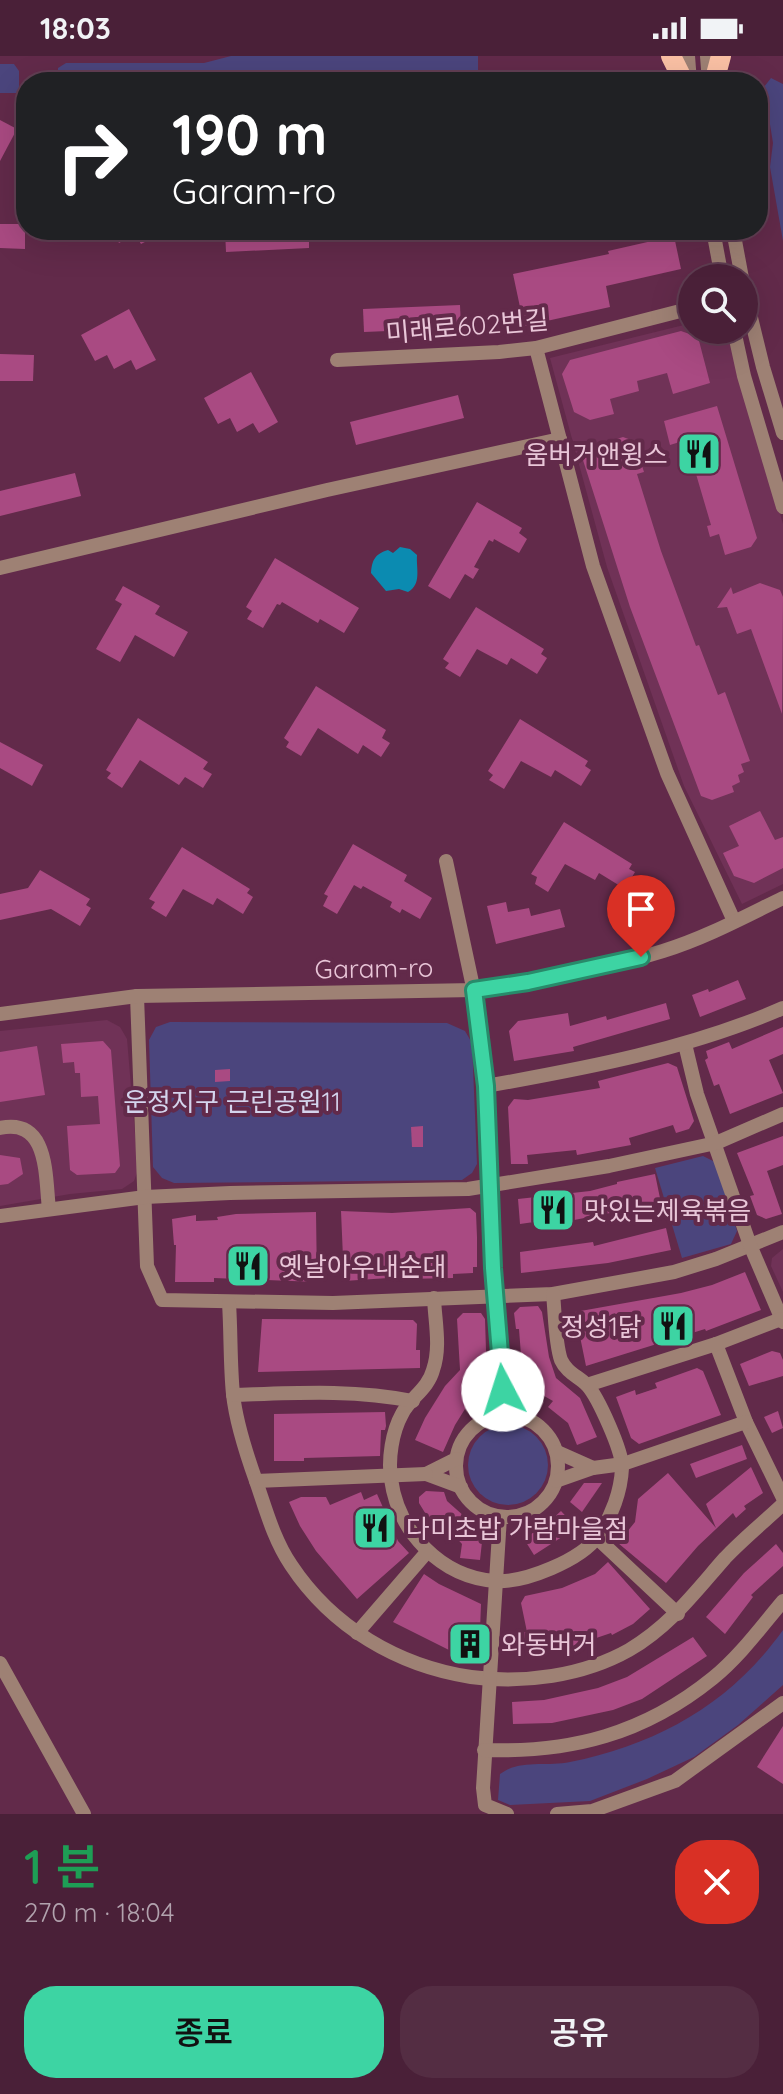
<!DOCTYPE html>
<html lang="ko">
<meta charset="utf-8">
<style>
:root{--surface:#4a2038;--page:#542d43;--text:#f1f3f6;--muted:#b2a3ae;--line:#613e53;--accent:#3dd4a3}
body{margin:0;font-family:Quicksand,"Noto Sans KR",sans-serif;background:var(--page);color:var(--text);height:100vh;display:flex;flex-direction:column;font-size:30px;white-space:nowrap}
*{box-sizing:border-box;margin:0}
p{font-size:26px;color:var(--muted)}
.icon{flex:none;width:44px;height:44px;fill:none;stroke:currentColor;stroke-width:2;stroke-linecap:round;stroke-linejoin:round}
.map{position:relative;height:1758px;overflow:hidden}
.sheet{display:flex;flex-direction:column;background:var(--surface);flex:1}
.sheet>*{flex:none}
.hud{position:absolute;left:16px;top:16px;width:752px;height:168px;border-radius:32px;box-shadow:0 8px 32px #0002,0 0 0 2px var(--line);background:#202124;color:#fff;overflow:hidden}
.tools{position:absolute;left:678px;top:208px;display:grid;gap:16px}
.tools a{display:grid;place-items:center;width:80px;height:80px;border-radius:50%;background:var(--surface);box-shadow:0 8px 32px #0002,0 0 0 2px var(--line);font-size:40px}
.pin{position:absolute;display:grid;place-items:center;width:68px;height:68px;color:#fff;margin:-82px -34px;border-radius:50% 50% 50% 0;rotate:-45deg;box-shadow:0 0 8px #0007}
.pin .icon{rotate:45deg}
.me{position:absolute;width:88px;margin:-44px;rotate:355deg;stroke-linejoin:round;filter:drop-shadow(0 0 6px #0008)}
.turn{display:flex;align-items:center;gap:28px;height:168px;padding:0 24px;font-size:36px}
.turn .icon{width:104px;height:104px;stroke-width:2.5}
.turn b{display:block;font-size:56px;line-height:68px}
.round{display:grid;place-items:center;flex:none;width:84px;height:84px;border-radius:32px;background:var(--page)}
.headline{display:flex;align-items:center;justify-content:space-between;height:136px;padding:0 24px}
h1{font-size:48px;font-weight:600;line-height:60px;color:#1e9e55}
.primary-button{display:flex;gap:16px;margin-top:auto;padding:16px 24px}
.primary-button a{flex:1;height:92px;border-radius:32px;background:var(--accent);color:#111;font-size:32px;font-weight:600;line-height:92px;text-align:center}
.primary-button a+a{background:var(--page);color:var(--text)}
.status{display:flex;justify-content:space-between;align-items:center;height:56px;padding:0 40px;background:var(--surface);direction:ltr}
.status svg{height:22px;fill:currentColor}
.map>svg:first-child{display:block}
.built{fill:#703257}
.green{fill:#4b457d}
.water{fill:#0b8bb1}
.building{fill:#a94a82}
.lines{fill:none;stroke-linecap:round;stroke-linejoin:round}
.minor{stroke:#9e8174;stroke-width:14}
.major{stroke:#fac0a4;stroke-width:20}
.route-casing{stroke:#288a6a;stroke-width:20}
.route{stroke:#3dd4a3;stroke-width:14}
.labels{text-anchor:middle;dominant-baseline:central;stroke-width:8;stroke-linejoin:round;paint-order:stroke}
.street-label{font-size:26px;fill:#e9c6d8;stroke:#622a4a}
.poi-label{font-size:26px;fill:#e9c6d8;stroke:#622a4a;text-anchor:start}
.park-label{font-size:26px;fill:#d4d4ed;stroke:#622a4a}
</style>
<div class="status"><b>18:03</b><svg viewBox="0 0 49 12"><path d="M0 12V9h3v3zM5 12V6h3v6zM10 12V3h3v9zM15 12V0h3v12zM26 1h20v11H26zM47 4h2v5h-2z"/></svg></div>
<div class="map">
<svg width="783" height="1758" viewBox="0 0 783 1758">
<rect width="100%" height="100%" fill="#622a4a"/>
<g class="built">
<polygon points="692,267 692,274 728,274 783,468 783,828 742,848 684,730 607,511 550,302"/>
<polygon points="107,964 120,971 127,983 138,1114 134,1125 122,1133 70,1138 0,1150 0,975"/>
<polygon points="783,1193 783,1236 771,1210 772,1202"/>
</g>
<g class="green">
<polygon points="231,0 478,0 478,26 58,26 58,12 66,7 204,7"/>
<polygon points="0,8 14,8 19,15 19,37 0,37"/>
<polygon points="771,22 783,28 783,185 770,111 773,87 764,31"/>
<polygon points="170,966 447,967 465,975 472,987 477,1108 472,1117 462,1124 174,1127 162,1122 153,1111 149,984 156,971"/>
<polygon points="703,1100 715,1106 737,1175 731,1188 682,1202 655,1112"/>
<circle cx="508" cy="1409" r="40"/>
<path d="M 783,1574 L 783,1629 L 738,1669 L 694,1701 L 647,1723 L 590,1745 L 510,1749 L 498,1744 L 500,1718 C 520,1703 546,1711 570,1706 C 658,1688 730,1648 783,1574 Z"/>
</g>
<path class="water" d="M 400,491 L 410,493 L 417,499 C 416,513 422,528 408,536 L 399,533 L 386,535 L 371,517 C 372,504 375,498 388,494 L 393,497 Z"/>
<g class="building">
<polygon points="0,64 17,73 0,105"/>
<polygon points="0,168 25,168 25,193 0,192"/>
<polygon points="112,174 168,174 141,188 135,178 119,187"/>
<polygon points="225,174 309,174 309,192 226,196"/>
<polygon points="674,180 681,213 606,230 610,251 524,270 513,218 609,198 608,195"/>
<polygon points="460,249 461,272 364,276 363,253"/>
<polygon points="129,253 156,304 136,314 131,304 114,313 107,299 95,305 81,279"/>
<polygon points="681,275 698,281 710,327 673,338 667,317 637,325 639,335 610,343 614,358 590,364 574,356 562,318 570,304"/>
<polygon points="0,298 34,299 33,325 0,325"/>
<polygon points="251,316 278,366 259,377 253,367 237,376 230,362 218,368 204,342"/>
<polygon points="458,339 464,362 356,389 350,366"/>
<polygon points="717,350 757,482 751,491 725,499 719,478 710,481 707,470 711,469 686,384 670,389 664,365"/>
<polygon points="623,381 634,385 644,416 637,418 661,495 696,590 699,589 718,639 725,636 750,705 741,708 744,716 738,719 740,726 732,730 734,736 712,744 701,740 630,551 582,401 588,392"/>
<polygon points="75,417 81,440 0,460 0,435"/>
<polygon points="477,446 522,472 519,477 527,483 519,497 494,483 493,486 489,484 474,511 479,513 473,523 465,518 450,543 428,530"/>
<polygon points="275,502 359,552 344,577 320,563 318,567 282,546 280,549 277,548 263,572 247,563 252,555 246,551"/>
<polygon points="760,527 780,534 783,541 782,658 751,573 737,578 727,551 717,552 731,531 733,538"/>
<polygon points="123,530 160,550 155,558 188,576 174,601 135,579 120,606 96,593 122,548 115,544"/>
<polygon points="476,551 544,593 541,598 547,602 537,618 511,602 507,609 477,593 460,621 445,612 449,607 443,603"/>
<polygon points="316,630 386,674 382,682 390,687 381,701 363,689 358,698 318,672 301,700 286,691 289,686 284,682"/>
<polygon points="138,662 208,706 203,713 212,718 203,732 185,721 179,729 140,704 122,732 107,722 111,717 106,714"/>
<polygon points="520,663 588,705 585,710 591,714 581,730 555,714 551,721 521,705 504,733 489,724 493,719 488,715"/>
<polygon points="0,686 43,709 32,730 0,712"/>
<polygon points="760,755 775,784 783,781 783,812 754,827 734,820 723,797 739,790 729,770"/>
<polygon points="564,766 632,808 629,813 635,816 625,833 599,817 595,824 565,808 548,836 535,828 537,821 531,818"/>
<polygon points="353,788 407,819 404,825 432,842 420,863 402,853 400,857 390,851 392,846 363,830 361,833 354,829 337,858 323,850 328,840 324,838"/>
<polygon points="182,791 250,833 247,837 253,841 243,858 217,842 213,849 183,833 166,861 151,852 155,846 149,843"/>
<polygon points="40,814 90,843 86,849 91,852 80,870 51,853 0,864 0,838 28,832"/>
<polygon points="506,846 508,856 529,852 531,860 560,853 565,871 496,888 487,850"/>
<polygon points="738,924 746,943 700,961 692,939 708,933 709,936"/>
<polygon points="666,947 670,963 573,991 574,995 514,1005 509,975 518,965 568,957 570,970 606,960 607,964"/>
<polygon points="783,971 783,998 769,1004 783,1037 730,1058 719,1028 714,1030 705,1004 708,1002 706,995 729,986 732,993"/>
<polygon points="103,985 111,994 120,1110 115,1117 77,1119 70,1114 67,1070 100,1068 98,1040 81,1041 80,1017 75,1017 74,1006 63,1007 61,988"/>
<polygon points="37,990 45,1039 0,1046 0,996"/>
<polygon points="668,1007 677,1011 694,1065 689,1073 676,1077 673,1069 629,1082 631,1089 577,1099 576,1094 527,1099 528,1108 511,1108 508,1051 514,1043 528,1044 600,1032 598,1025"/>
<polygon points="230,1013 230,1025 215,1026 215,1014"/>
<polygon points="423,1070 423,1091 412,1091 411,1071"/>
<polygon points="783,1080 783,1109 767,1115 782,1158 766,1163 757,1159 750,1140 754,1139 737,1097"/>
<polygon points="0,1099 20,1102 23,1118 8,1128 0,1129"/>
<polygon points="655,1118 661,1147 569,1165 568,1157 534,1162 534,1166 520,1168 518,1143 590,1135 617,1128 617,1126"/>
<polygon points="470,1152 476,1157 477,1181 477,1211 473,1211 473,1217 453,1218 453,1222 403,1223 403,1221 344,1225 341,1155 392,1157"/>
<polygon points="316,1156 317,1226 214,1222 214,1226 175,1226 176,1189 174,1189 172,1163 196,1159 196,1165 218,1164 217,1161 236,1158"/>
<polygon points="666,1172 671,1194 608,1207 521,1217 520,1196 593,1186 594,1190"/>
<polygon points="745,1216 761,1254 706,1275 705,1273 586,1310 575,1256 681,1237 712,1229"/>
<polygon points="538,1250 542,1256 549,1301 556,1322 580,1342 597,1381 577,1389 568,1367 548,1351 553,1345 530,1332 522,1312 519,1273 516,1273 514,1257 520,1251"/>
<polygon points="463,1257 481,1257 485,1263 487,1326 470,1345 455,1369 443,1396 415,1384 425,1362 445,1330 460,1314 457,1263"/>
<polygon points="262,1263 413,1264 417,1268 416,1294 420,1294 420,1312 258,1316"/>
<polygon points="772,1295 780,1297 783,1304 783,1320 749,1330 740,1308"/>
<polygon points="697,1312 703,1315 721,1359 639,1388 631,1382 616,1341 635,1334 636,1339 657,1332 655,1327"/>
<polygon points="778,1355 783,1372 772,1377 764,1361"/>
<polygon points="385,1356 386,1370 385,1374 381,1374 380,1400 304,1402 304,1405 274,1405 274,1358"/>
<polygon points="742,1389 747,1403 696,1422 690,1408"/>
<polygon points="751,1411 763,1437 744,1450 746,1453 736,1462 733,1457 698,1490 666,1527 618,1487 635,1466 638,1443 668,1417 716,1472 706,1448"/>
<polygon points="584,1427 602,1427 582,1456 570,1446"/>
<polygon points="426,1435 444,1436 447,1445 483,1477 480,1504 460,1502 462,1488 451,1476 444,1482 435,1473 419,1447 419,1441"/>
<polygon points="361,1436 364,1444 377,1438 398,1485 409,1497 357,1543 316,1495 300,1470 289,1446 301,1441 326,1441 330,1449"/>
<polygon points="561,1455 576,1471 566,1481 565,1479 534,1499 524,1483 550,1465"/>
<polygon points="776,1488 783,1497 783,1510 751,1539 753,1541 725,1578 706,1561 744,1517"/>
<polygon points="608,1506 650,1553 633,1568 612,1579 611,1577 555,1596 554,1592 526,1595 524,1576 527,1576 521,1547 525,1540 562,1532 595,1518"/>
<polygon points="424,1518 439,1528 481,1548 479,1599 457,1598 393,1566"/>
<polygon points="693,1581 707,1600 642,1643 613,1654 552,1667 513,1668 512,1646 544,1644 598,1632 627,1621"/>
<polygon points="783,1670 783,1728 757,1711"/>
</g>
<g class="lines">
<g class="minor">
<polyline points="688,0 690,26"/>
<polyline points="707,0 709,26"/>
<polyline points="713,174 722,222"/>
<polyline points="733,174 742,222"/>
<polyline points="744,233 763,311 783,377"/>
<polyline points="734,274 744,320 783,451"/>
<polyline points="536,292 593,510 667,717 734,865"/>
<polyline points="337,304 499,296 536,292 692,252"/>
<polyline points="0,512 327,434 560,383"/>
<polyline points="446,805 479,959 486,1030 495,1240 503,1334"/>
<polyline points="137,940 147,1210 162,1244 333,1247 553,1238 674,1216 716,1203 783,1176"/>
<path d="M 0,958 L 137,940 L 474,934 C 537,925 602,914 663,895 C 705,882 744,861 783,842"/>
<polyline points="685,988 697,1038 750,1189 783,1266"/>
<path d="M 486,1030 C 587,1012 689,993 783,952"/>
<path d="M 0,1072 C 49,1062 45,1119 49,1153"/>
<polyline points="0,1160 145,1141 230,1137 468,1133 609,1110 716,1087 783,1058"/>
<path d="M 434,1242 C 435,1266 441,1291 433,1314 C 428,1333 410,1342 402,1358 C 392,1376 388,1403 391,1423 C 398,1476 441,1521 495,1525 C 525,1527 581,1504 598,1480 C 612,1460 621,1435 622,1412 C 623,1396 598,1341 587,1329 C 578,1320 567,1317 561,1304 C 555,1287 555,1256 553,1238"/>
<path d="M 229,1247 C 231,1277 230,1308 233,1338 C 236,1367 246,1397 256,1425 C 266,1454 274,1484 291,1509 C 332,1571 398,1610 471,1621 C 523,1628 583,1620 629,1594 C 670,1570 695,1536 725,1502 C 743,1483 764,1466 783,1448"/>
<polyline points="716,1288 746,1366 783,1442"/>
<polyline points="587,1329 716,1288 781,1263"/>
<path d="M 233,1339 C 294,1337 353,1333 413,1345"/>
<circle cx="507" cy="1410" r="51"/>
<polyline points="486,1363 503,1334 521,1361"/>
<polyline points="456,1403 426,1418 461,1431"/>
<polyline points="593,1412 623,1408 746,1366"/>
<polyline points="256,1425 426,1418"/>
<polyline points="556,1425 593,1412 557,1396"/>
<polyline points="500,1461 483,1732 485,1749 507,1758"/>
<polyline points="597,1482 678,1558"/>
<polyline points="357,1577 427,1496"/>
<polyline points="0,1607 84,1758"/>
<path d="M 484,1694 C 571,1697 644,1678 713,1622 C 740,1600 761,1571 783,1545"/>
<polyline points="557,1758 592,1755 675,1725 783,1647"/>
</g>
<g class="major">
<polyline points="671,0 684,26"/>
<polyline points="714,26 721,0"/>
</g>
</g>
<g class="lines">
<g class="route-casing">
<polyline id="route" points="503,1334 493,1212 486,1030 474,934 528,926 641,901"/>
</g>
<use href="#route" class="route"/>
</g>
<defs>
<g id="restaurant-square" transform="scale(2.3)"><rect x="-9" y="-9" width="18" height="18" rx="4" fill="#3dd4a3" stroke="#622a4a"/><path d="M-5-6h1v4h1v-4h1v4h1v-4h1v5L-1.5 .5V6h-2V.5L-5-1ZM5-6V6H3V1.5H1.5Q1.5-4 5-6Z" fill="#111"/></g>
<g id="building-square" transform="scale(2.3)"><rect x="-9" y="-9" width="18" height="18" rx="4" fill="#3dd4a3" stroke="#622a4a"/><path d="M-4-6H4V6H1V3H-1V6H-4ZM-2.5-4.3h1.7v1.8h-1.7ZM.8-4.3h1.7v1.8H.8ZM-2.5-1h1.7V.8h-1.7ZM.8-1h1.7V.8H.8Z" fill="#111"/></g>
</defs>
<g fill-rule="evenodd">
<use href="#restaurant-square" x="699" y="398"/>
<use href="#restaurant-square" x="553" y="1154"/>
<use href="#restaurant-square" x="248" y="1210"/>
<use href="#restaurant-square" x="673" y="1270"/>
<use href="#restaurant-square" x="375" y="1472"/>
<use href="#building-square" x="470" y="1588"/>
</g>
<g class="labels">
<g class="street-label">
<text transform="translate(467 270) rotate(-5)">미래로602번길</text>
<text transform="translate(374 912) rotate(-1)">Garam-ro</text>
</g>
<g class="poi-label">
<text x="668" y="398" text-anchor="end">움버거앤윙스</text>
<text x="584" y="1154">맛있는제육볶음</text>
<text x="279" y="1210">옛날아우내순대</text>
<text x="642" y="1270" text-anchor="end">정성1닭</text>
<text x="406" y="1472">다미초밥 가람마을점</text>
<text x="501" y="1588">와동버거</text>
</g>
<g class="park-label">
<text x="232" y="1045">운정지구 근린공원11</text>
</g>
</g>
</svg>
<div class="tools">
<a><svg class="icon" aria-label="search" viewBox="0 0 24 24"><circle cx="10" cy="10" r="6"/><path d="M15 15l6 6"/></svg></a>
</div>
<div class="pin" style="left:641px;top:901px;background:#d93025"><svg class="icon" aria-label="arrive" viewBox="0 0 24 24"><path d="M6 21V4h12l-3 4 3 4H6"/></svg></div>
<svg class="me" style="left:503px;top:1334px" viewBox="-20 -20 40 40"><circle r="19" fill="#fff"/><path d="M0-13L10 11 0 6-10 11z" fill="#3dd4a3"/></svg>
<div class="hud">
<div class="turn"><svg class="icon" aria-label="right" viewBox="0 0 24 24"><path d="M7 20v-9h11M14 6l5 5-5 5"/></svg><div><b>190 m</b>Garam-ro</div></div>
</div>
</div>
<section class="sheet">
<div class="headline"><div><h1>1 분</h1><p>270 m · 18:04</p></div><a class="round" style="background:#d93025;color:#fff"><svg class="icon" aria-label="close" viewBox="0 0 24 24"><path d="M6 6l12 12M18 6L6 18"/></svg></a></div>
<div class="primary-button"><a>종료</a><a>공유</a></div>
</section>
